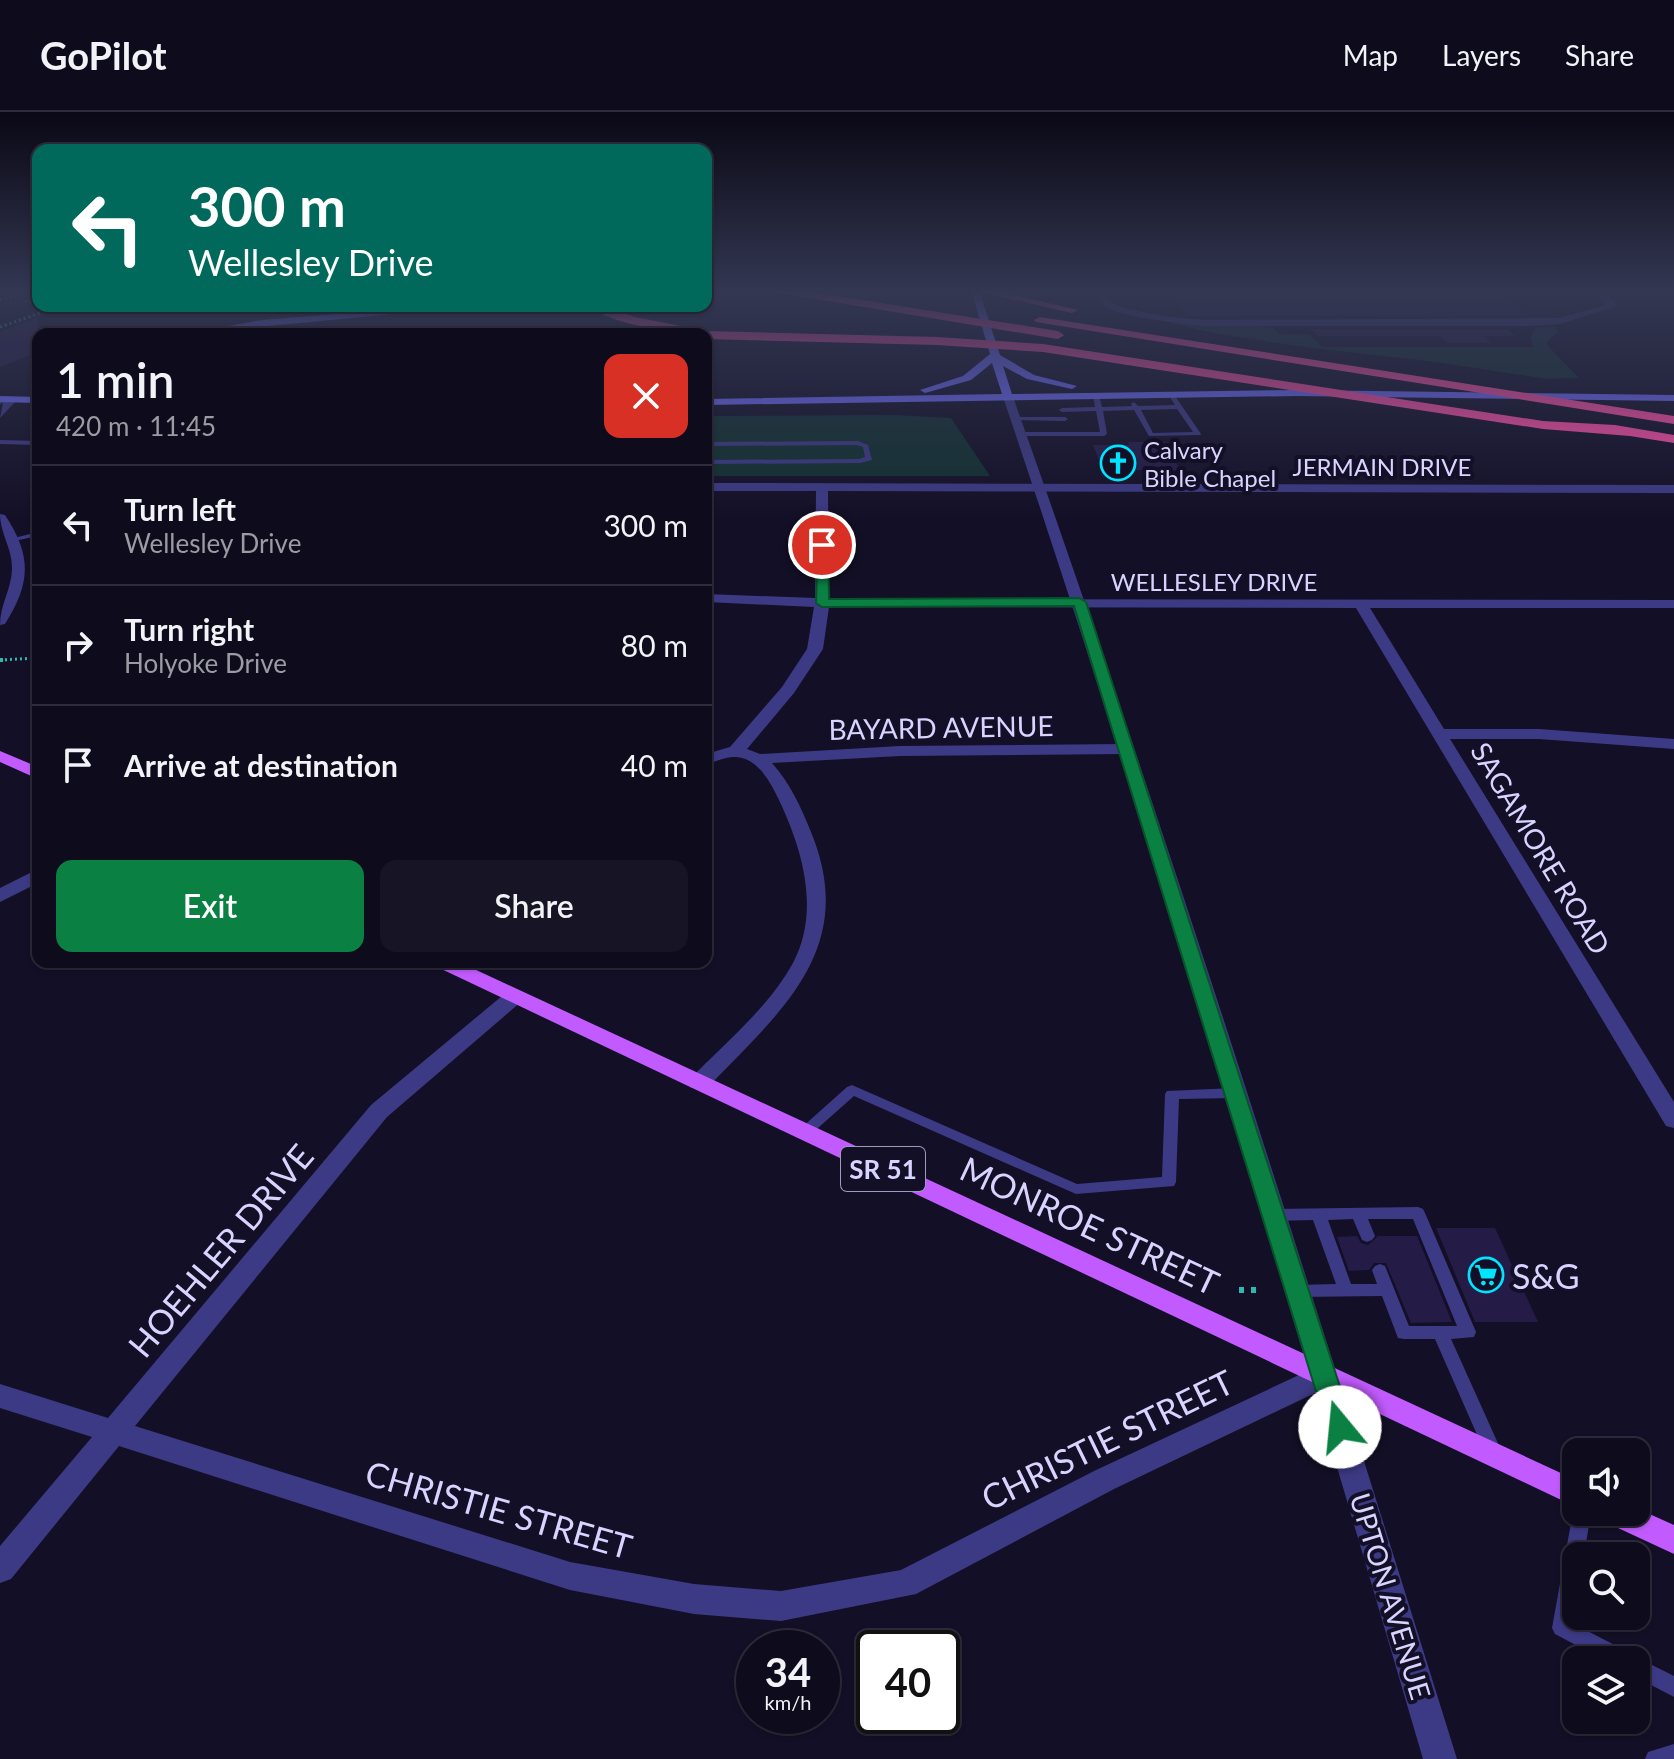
<!DOCTYPE html>
<meta charset="utf-8">
<style>
:root{--surface:#0e0b1c;--page:#171425;--text:#f1f3f6;--muted:#9b9ba3;--line:#2e2b3b;--accent:#0b8043}
body{margin:0;font-family:Lato,sans-serif;background:var(--page);color:var(--text);height:100vh;display:flex;flex-direction:column;font-size:30px;white-space:nowrap}
*{box-sizing:border-box;margin:0}
p{font-size:26px;color:var(--muted)}
.icon{flex:none;width:44px;height:44px;fill:none;stroke:currentColor;stroke-width:2;stroke-linecap:round;stroke-linejoin:round}
.map{position:relative;flex:1;overflow:hidden}
.sheet{position:absolute;left:32px;top:216px;width:680px;height:640px;display:flex;flex-direction:column;background:var(--surface);border-radius:16px;box-shadow:0 2px 6px #0004,0 0 0 2px var(--line)}
.sheet>*{flex:none}
.guide{position:absolute;left:32px;top:32px;width:680px;height:168px;border-radius:16px;box-shadow:0 2px 6px #0004,0 0 0 2px var(--line);background:#00695c;color:#fff;overflow:hidden}
.fabs{position:absolute;left:1562px;top:1326px;display:grid;gap:16px}
.fabs a{display:grid;place-items:center;width:88px;height:88px;border-radius:16px;background:var(--surface);box-shadow:0 2px 6px #0004,0 0 0 2px var(--line);font-size:40px}
.speed{position:absolute;left:736px;top:1518px;display:flex;gap:16px;font-size:40px;font-weight:700;text-align:center}
.speed>*{display:grid;place-content:center;width:104px;height:104px;border-radius:50%;background:var(--surface);box-shadow:0 2px 6px #0004,0 0 0 2px var(--line);line-height:1}
.speed small{font-size:20px;font-weight:400}
.speed .limit{border:4px solid #111;border-radius:12px;background:#fff;color:#111}
.pin{position:absolute;display:grid;place-items:center;width:68px;height:68px;color:#fff;margin:-34px;border:4px solid #fff;border-radius:50%;box-shadow:0 2px 8px #0007}
.me{position:absolute;width:88px;margin:-44px;rotate:343deg;stroke-linejoin:round;filter:drop-shadow(0 0 6px #0008)}
.turn{display:flex;align-items:center;gap:28px;height:168px;padding:0 24px;font-size:36px}
.turn .icon{width:104px;height:104px;stroke-width:2.5}
.turn b{display:block;font-size:56px;line-height:68px}
.round{display:grid;place-items:center;flex:none;width:84px;height:84px;border-radius:16px;background:var(--page)}
.headline{display:flex;align-items:center;justify-content:space-between;height:136px;padding:0 24px}
h1{font-size:48px;font-weight:600;line-height:60px}
.action{display:flex;gap:16px;margin-top:auto;padding:16px 24px}
.action a{flex:1;height:92px;border-radius:16px;background:var(--accent);color:#fff;font-size:32px;font-weight:600;line-height:92px;text-align:center}
.action a+a{background:var(--page);color:var(--text)}
ul{padding:0;list-style:none}
li{display:flex;align-items:center;gap:24px;height:120px;padding:0 24px;border-top:2px solid var(--line)}
li div{flex:1}
li b{display:block;font-size:30px}
li em{font-style:normal}
header{display:flex;align-items:center;gap:48px;box-sizing:border-box;height:112px;padding:0 40px;background:var(--surface);border-bottom:2px solid var(--line)}
header strong{font-size:38px}
nav{display:flex;gap:44px;margin-inline-start:auto;font-size:28px}
.map>svg:first-child{display:block}
.green{fill:#12302f}
.building{fill:#241b47}
.lines{fill:none;stroke-linecap:round;stroke-linejoin:round}
.path-far2{stroke:#2fb8b0;stroke-width:3;stroke-dasharray:2 3;stroke-linecap:butt}
.path-far1{stroke:#2fb8b0;stroke-width:4;stroke-dasharray:3 5;stroke-linecap:butt}
.path{stroke:#2fb8b0;stroke-width:6;stroke-dasharray:5 7;stroke-linecap:butt}
.service{fill:#3d3a85;fill-rule:evenodd}
.minor{fill:#3d3a85;fill-rule:evenodd}
.tertiary{fill:#3d3a85;fill-rule:evenodd}
.secondary{fill:#6f6bff;fill-rule:evenodd}
.primary{fill:#c25bff;fill-rule:evenodd}
.motorway{fill:#ff4fa3;fill-rule:evenodd}
.route{fill:#0b8043;stroke:#07532c;stroke-width:2}
.labels{text-anchor:middle;dominant-baseline:central;stroke-width:8;stroke-linejoin:round;paint-order:stroke}
.far-poi-label{font-size:24px;fill:#d9d4ff;stroke:#130f26;text-anchor:start}
.far-street-label{font-size:24px;fill:#d9d4ff;stroke:#130f26}
.shield{fill:#130f26;stroke:#9e99be;stroke-width:2}
.shield-label{font-size:26px;font-weight:bold;fill:#d9d4ff}
.street-label{font-size:28px;fill:#d9d4ff;stroke:#130f26}
.near-street-label{font-size:34px;fill:#d9d4ff;stroke:#130f26}
.near-poi-label{font-size:34px;fill:#d9d4ff;stroke:#130f26;text-anchor:start}
</style>
<header>
<strong>GoPilot</strong>
<nav><a>Map</a><a>Layers</a><a>Share</a></nav>
</header>
<div class="map">
<svg width="1674" height="1647" viewBox="0 0 1674 1647">
<rect width="100%" height="100%" fill="#130f26"/>
<g class="green">
<polygon points="1171,211 1272,215 1280,222 1310,223 1322,235 1533,235 1531,225 1536,215 1555,215 1557,220 1547,230 1549,235 1579,266 1547,267 1436,250 1312,236 1218,222"/>
<polygon points="896,303 951,306 990,364 706,364 706,304"/>
</g>
<g class="building">
<polygon points="1168,178 1498,178 1528,203 1190,204 1186,203"/>
<polygon points="38,206 38,240 0,255 0,220"/>
<polygon points="1312,217 1507,217 1515,224 1483,224 1491,231 1447,231 1441,224 1318,224"/>
<polygon points="1128,330 1166,330 1180,358 1103,358 1093,333 1129,333"/>
<polygon points="1436,1116 1495,1116 1538,1210 1475,1210"/>
<polygon points="1357,1124 1361,1131 1368,1133 1378,1124 1417,1124 1452,1210 1411,1211 1386,1151 1374,1151 1369,1158 1349,1159 1337,1125"/>
</g>
<g class="lines">
<g class="path-far2">
<polyline points="0,188 34,178"/>
<polyline points="25,189 38,191"/>
<polyline points="0,215 60,194"/>
<polyline points="0,548 38,546"/>
</g>
<polyline class="path-far1" points="0,548 7,548"/>
<polyline class="path" points="1239,1178 1257,1178"/>
<g class="service">
<path d="M 1171,280 L 1173,281 L 1201,322 L 1200,323 L 1149,324 L 1134,298 L 1103,299 L 1107,322 L 1104,324 L 1021,324 L 1018,322 L 1021,320 L 1100,320 L 1096,299 L 1062,300 L 1059,298 L 1062,296 L 1095,295 L 1093,283 L 1096,281 L 1099,283 L 1102,295 L 1132,294 L 1131,292 L 1134,290 L 1138,294 L 1175,293 L 1168,282 ZM 1177,297 L 1193,320 L 1153,321 L 1141,298 Z"/>
<polygon points="1016,305 1065,305 1068,307 1065,309 1014,308 1013,307"/>
<polygon points="0,328 38,329 38,333 0,332"/>
<polygon points="858,329 868,333 872,348 860,351 706,352 706,348 859,347 865,345 863,335 857,333 706,334 706,330"/>
<polygon points="38,420 38,424 14,429 10,427"/>
<polygon points="852,973 1077,1072 1162,1065 1165,982 1167,979 1235,976 1240,978 1242,981 1240,984 1235,986 1179,987 1176,1070 1174,1074 1076,1082 854,984 810,1023 800,1023 798,1020 800,1017 847,975"/>
<path d="M 1418,1095 L 1423,1097 L 1425,1101 L 1476,1220 L 1474,1225 L 1451,1227 L 1501,1338 L 1498,1343 L 1492,1345 L 1486,1343 L 1435,1227 L 1404,1227 L 1398,1226 L 1382,1184 L 1297,1185 L 1291,1183 L 1289,1179 L 1291,1175 L 1297,1173 L 1336,1172 L 1313,1108 L 1273,1109 L 1268,1107 L 1266,1103 L 1268,1099 L 1273,1097 ZM 1353,1107 L 1362,1128 L 1367,1130 L 1372,1128 L 1375,1124 L 1368,1107 L 1413,1107 L 1457,1214 L 1409,1214 L 1385,1154 L 1380,1152 L 1375,1154 L 1372,1158 L 1377,1172 L 1351,1172 L 1328,1108 Z"/>
<polygon points="1576,1394 1576,1400 1591,1400 1584,1444 1576,1444 1576,1489 1572,1511 1630,1541 1632,1547 1636,1545 1674,1564 1674,1585 1636,1565 1636,1548 1604,1548 1555,1522 1552,1516 1573,1400"/>
<polygon points="1674,1632 1674,1647 1645,1647 1648,1640"/>
</g>
<g class="minor">
<path d="M 1096,178 L 1104,178 C 1107,182 1108,186 1111,189 C 1121,200 1187,207 1204,208 L 1559,206 L 1606,193 L 1589,178 C 1601,178 1611,182 1616,194 L 1560,212 L 1528,214 L 1204,214 C 1185,212 1118,205 1105,194 C 1101,191 1098,182 1096,178 Z"/>
<path d="M 706,371 L 1674,373 L 1674,381 L 828,379 L 829,487 L 1674,488 L 1674,496 L 1370,496 L 1444,617 L 1539,617 L 1674,627 L 1674,637 L 1539,627 L 1450,627 L 1674,990 L 1674,1016 L 1666,1014 L 1356,496 L 829,495 L 823,537 L 794,581 L 747,637 L 760,642 L 900,634 L 1125,632 L 1133,637 L 1125,642 L 900,644 L 772,651 C 790,671 801,695 811,720 C 859,837 781,899 707,976 L 691,976 L 688,971 L 691,966 C 726,930 769,895 793,851 C 821,798 802,736 778,686 C 770,669 757,646 736,645 C 727,644 715,650 706,652 L 706,642 L 730,635 L 782,575 L 807,537 L 814,495 L 706,490 L 706,482 L 815,486 L 816,379 L 706,379 Z"/>
<polygon points="38,757 38,771 0,790 0,776"/>
<polygon points="515,877 526,884 522,889 387,1005 135,1314 570,1450 694,1472 781,1479 901,1458 1094,1359 1314,1256 1324,1253 1334,1256 1338,1264 1334,1272 1114,1377 916,1482 781,1509 694,1502 570,1478 119,1334 11,1467 0,1471 0,1434 92,1325 0,1296 0,1272 108,1306 371,993 508,879"/>
</g>
<g class="tertiary">
<path d="M 1008,282 L 1013,285 C 1173,735 1315,1191 1457,1647 L 1423,1647 C 1289,1191 1155,735 1003,285 Z"/>
<polygon points="8,284 15,290 0,306 3,291 0,292 0,286"/>
<path d="M 0,402 L 5,403 C 32,444 31,471 5,512 L 0,513 C 0,493 11,478 12,458 C 13,437 0,422 0,402 Z"/>
</g>
<g class="secondary">
<polygon points="971,178 979,178 1000,243 1034,263 1077,274 1072,277 1027,267 1003,254 1012,282 1296,278 1674,283 1674,289 1296,284 706,293 706,287 1002,282 992,251 971,268 925,281 920,278 963,264 990,242"/>
<polygon points="439,194 479,194 184,222 261,208"/>
<polygon points="482,194 516,194 511,197"/>
<polygon points="0,284 38,285 38,291 0,290"/>
</g>
<g class="primary">
<polygon points="0,639 38,655 38,667 0,650"/>
<polygon points="432,850 459,850 1576,1368 1576,1395 435,854"/>
<polygon points="1636,1396 1674,1413 1674,1442 1603,1409 1599,1400 1636,1400"/>
</g>
<g class="motorway">
<polygon points="775,178 799,178 1058,219 1064,223 1058,227 780,181"/>
<polygon points="972,178 992,178 1078,198 1072,201"/>
<path d="M 587,194 L 604,194 L 635,205 L 706,219 L 937,225 L 1043,232 L 1543,309 L 1615,313 L 1674,323 L 1674,331 L 1630,324 L 1543,317 L 1043,240 L 937,233 L 706,227 L 706,222 C 673,222 615,213 587,194 Z"/>
<polygon points="1040,205 1674,304 1674,312 1036,210 1034,208"/>
</g>
</g>
<linearGradient id="sky" x2="0" y2="1"><stop stop-color="#0a0815"/><stop offset="0.44" stop-color="#333752"/><stop offset="1" stop-color="#333752" stop-opacity="0"/></linearGradient>
<rect width="1674" height="408" fill="url(#sky)"/>
<polygon class="route" points="818,431 828,433 829,487 1079,486 1086,490 1353,1315 1349,1323 1340,1326 1331,1323 1327,1315 1074,494 822,495 816,491"/>
<defs>
<g id="church-ring" transform="scale(1.8)"><circle r="9.5" fill="#130f26" stroke="#00e5ff" stroke-width="1.5"/><path d="M-1.2-6h2.4v3.5h3.3v2.4h-3.3V6h-2.4V-.1h-3.3v-2.4h3.3Z" fill="#00e5ff"/></g>
<g id="supermarket-ring" transform="scale(1.8)"><circle r="9.5" fill="#130f26" stroke="#00e5ff" stroke-width="1.5"/><path d="M-6-5.5h2.5l.6 2H6L4.5 2H-2.5L-4.4-4H-6ZM-1.5 3.2a1.3 1.3 0 1 0 .1 0ZM3 3.2a1.3 1.3 0 1 0 .1 0Z" fill="#00e5ff"/></g>
</defs>
<g fill-rule="evenodd">
<use href="#church-ring" x="1118" y="351"/>
<use href="#supermarket-ring" x="1486" y="1163"/>
</g>
<g class="labels">
<g class="far-poi-label">
<text x="1144" y="337">Calvary<tspan x="1144" dy="28">Bible Chapel</tspan></text>
</g>
<g class="far-street-label">
<text x="1382" y="354">JERMAIN DRIVE</text>
<text x="1214" y="469">WELLESLEY DRIVE</text>
</g>
<rect class="shield" x="841" y="1035" width="84" height="44" rx="6"/>
<g class="shield-label">
<text x="883" y="1057">SR 51</text>
</g>
<g class="street-label">
<text transform="translate(941 615) rotate(-1)">BAYARD AVENUE</text>
<text transform="translate(1541 736) rotate(59)">SAGAMORE ROAD</text>
<text transform="translate(1391 1484) rotate(73)">UPTON AVENUE</text>
</g>
<g class="near-street-label">
<text transform="translate(1090 1113) rotate(25)">MONROE STREET</text>
<text transform="translate(220 1138) rotate(-50)">HOEHLER DRIVE</text>
<text transform="translate(1107 1327) rotate(-26)">CHRISTIE STREET</text>
<text transform="translate(499 1397) rotate(16)">CHRISTIE STREET</text>
</g>
<g class="near-poi-label">
<text x="1512" y="1163">S&amp;G</text>
</g>
</g>
</svg>
<div class="fabs">
<a><svg class="icon" aria-label="sound" viewBox="0 0 24 24"><path d="M4 9h4l5-4v14l-5-4H4zM17 9q2 3 0 6"/></svg></a>
<a><svg class="icon" aria-label="search" viewBox="0 0 24 24"><circle cx="10" cy="10" r="6"/><path d="M15 15l6 6"/></svg></a>
<a><svg class="icon" aria-label="layers" viewBox="0 0 24 24"><path d="M12 4l9 5-9 5-9-5zM3 14l9 5 9-5"/></svg></a>
</div>
<div class="speed"><div>34<small>km/h</small></div><div class="limit">40</div></div>
<div class="pin" style="left:822px;top:433px;background:#d93025"><svg class="icon" aria-label="arrive" viewBox="0 0 24 24"><path d="M6 21V4h12l-3 4 3 4H6"/></svg></div>
<svg class="me" style="left:1340px;top:1315px" viewBox="-20 -20 40 40"><circle r="19" fill="#fff"/><path d="M0-13L10 11 0 6-10 11z" fill="#0b8043"/></svg>
<div class="guide">
<div class="turn"><svg class="icon" aria-label="left" viewBox="0 0 24 24"><path d="M17 20v-9H6M10 6l-5 5 5 5"/></svg><div><b>300 m</b>Wellesley Drive</div></div>
</div>
<section class="sheet">
<div class="headline"><div><h1>1 min</h1><p>420 m · 11:45</p></div><a class="round" style="background:#d93025;color:#fff"><svg class="icon" aria-label="close" viewBox="0 0 24 24"><path d="M6 6l12 12M18 6L6 18"/></svg></a></div>
<ul>
<li><svg class="icon" aria-label="left" viewBox="0 0 24 24"><path d="M17 20v-9H6M10 6l-5 5 5 5"/></svg><div><b>Turn left</b><p>Wellesley Drive</p></div><em>300 m</em></li>
<li><svg class="icon" aria-label="right" viewBox="0 0 24 24"><path d="M7 20v-9h11M14 6l5 5-5 5"/></svg><div><b>Turn right</b><p>Holyoke Drive</p></div><em>80 m</em></li>
<li><svg class="icon" aria-label="arrive" viewBox="0 0 24 24"><path d="M6 21V4h12l-3 4 3 4H6"/></svg><div><b>Arrive at destination</b></div><em>40 m</em></li>
</ul>
<div class="action"><a>Exit</a><a>Share</a></div>
</section>
</div>
